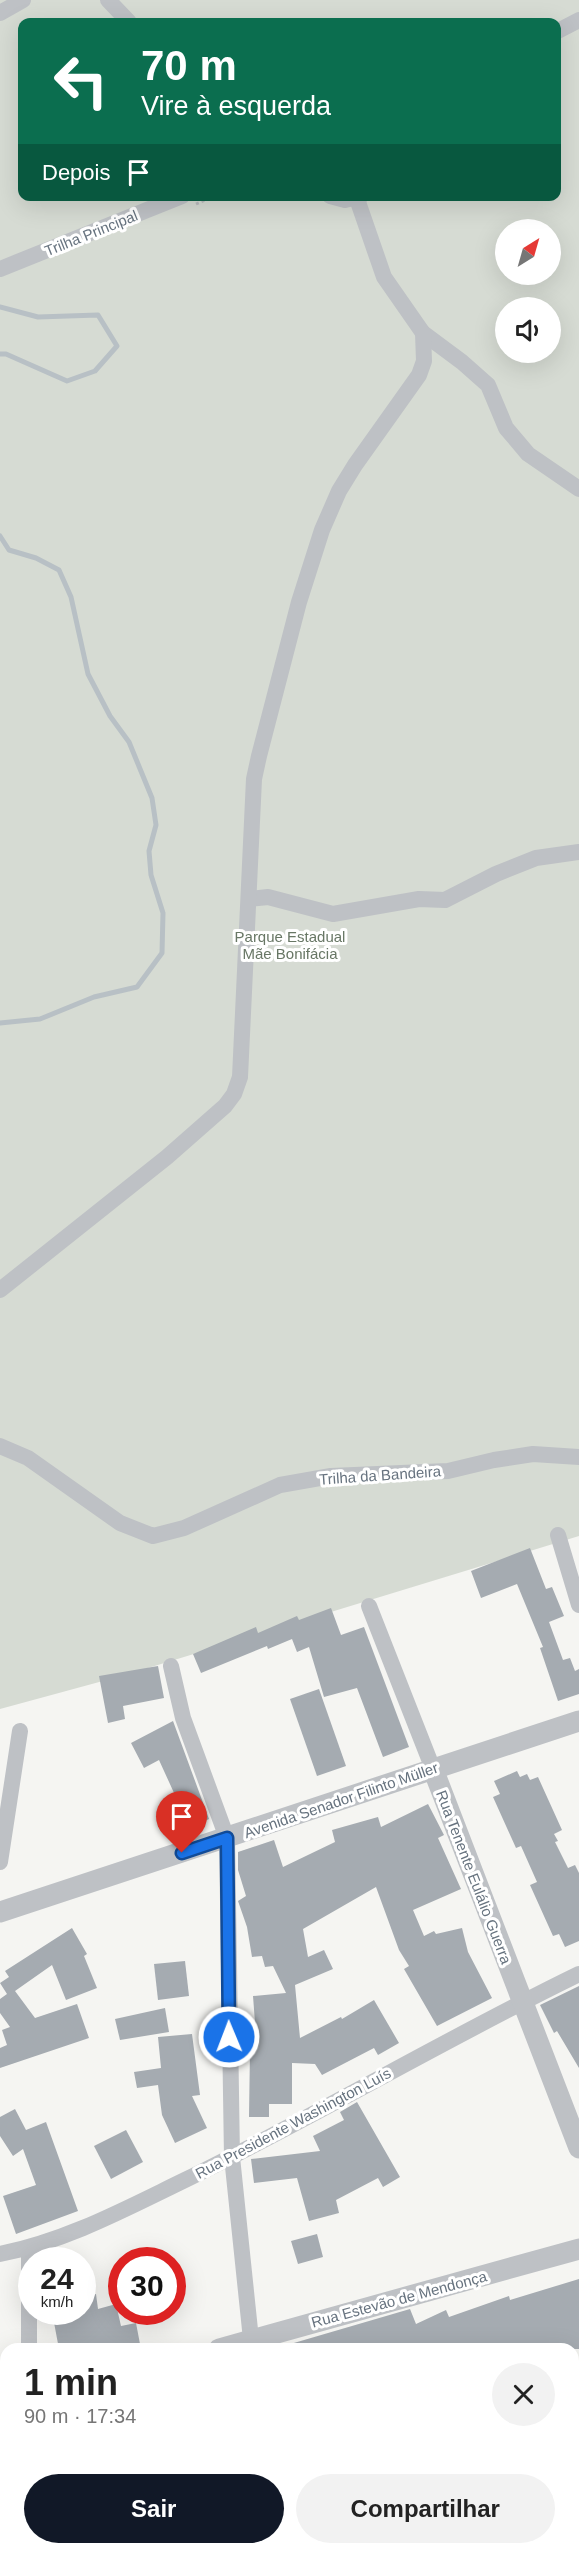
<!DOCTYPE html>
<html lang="pt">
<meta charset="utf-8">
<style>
:root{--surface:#fff;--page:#f2f2f2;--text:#222;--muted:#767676;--accent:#111827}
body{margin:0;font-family:Helvetica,sans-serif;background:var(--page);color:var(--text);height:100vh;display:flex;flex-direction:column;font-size:22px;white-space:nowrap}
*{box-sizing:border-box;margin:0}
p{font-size:20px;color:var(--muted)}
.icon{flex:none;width:33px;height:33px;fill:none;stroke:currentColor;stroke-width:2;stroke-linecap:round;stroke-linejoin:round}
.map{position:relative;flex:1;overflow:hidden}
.sheet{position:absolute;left:0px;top:2343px;width:579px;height:212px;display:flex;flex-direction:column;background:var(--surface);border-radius:18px 18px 0 0;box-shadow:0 6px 24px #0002}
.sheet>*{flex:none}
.hud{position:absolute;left:18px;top:18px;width:543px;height:183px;border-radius:12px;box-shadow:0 6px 24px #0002;background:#0b6e4f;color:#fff;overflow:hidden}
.needle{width:39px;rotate:37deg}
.controls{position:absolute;left:495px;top:219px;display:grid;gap:12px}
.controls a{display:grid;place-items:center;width:66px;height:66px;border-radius:50%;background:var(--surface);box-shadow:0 6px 24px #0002;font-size:30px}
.speed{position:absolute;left:18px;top:2247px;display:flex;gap:12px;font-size:30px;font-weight:700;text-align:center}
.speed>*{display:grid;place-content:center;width:78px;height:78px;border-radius:50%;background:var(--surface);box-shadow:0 6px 24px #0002;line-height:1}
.speed small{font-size:15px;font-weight:400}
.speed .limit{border:9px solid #d22;background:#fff;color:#111}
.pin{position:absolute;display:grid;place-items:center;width:51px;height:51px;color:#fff;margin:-62px -26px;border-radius:50% 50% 50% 0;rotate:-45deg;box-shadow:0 0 6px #0007}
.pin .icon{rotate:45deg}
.me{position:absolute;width:66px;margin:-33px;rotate:359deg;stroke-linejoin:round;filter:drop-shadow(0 0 4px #0008)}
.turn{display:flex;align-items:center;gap:21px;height:126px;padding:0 24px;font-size:27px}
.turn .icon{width:78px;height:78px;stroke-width:2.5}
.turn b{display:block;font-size:42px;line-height:51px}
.then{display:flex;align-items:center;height:57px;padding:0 24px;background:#0003;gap:12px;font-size:22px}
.round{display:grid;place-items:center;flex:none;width:63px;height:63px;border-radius:32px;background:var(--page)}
.overview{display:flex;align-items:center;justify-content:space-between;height:102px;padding:0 24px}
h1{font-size:36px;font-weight:700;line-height:45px}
.button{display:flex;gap:12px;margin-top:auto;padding:12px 24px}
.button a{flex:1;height:69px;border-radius:36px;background:var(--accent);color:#fff;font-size:24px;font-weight:700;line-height:69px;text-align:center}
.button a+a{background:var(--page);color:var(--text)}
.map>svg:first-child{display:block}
.green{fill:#d6dbd3;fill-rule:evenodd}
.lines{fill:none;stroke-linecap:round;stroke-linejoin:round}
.stream{stroke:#b8c0c5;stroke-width:5}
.building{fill:#a5abb1}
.path{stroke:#b8babc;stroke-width:3;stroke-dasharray:3 3;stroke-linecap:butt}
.minor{stroke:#bec1c5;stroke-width:16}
.tertiary{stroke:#bec1c5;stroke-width:21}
.route-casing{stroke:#114b97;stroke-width:15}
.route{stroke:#1a73e8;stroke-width:10}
.labels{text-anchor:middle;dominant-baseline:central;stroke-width:6;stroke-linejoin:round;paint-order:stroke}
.street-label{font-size:15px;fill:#67737f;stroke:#fff}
.park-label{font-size:15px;fill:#687765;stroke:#fff}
</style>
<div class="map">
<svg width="579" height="2554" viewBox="0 0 579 2554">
<rect width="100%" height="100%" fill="#f5f5f2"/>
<path class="green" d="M 0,0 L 579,0 L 579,1536 L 125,1675 L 0,1709 ZM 22,22 L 556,22 L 556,196 L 22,196 ZM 506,230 L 550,230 L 550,274 L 506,274 ZM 506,308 L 550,308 L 550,352 L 506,352 Z"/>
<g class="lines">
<g class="stream">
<polyline points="0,307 38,317 98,315 117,346 95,371 67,381 6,354 0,354"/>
<polyline points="0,536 9,550 36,558 59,570 71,597 88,674 110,716 129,742 152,798 156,825 149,851 151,875 163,913 162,953 137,987 94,997 40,1019 0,1023"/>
</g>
</g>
<g class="building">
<polygon points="530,1548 546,1589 552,1587 564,1616 549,1622 563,1660 570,1658 575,1671 579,1669 579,1694 558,1701 540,1648 543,1647 517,1584 481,1598 471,1571"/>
<polygon points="331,1608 341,1635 364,1627 409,1747 383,1757 357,1688 324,1697 309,1647 297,1652 292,1639 268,1649 267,1646 201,1673 193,1654 256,1627 258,1633 297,1616 299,1620"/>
<polygon points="158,1666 164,1698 123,1706 125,1719 108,1723 99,1676"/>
<polygon points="319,1689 346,1766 317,1776 290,1699"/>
<polygon points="173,1721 209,1819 190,1828 159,1760 144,1768 131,1743"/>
<polygon points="517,1771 520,1777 527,1774 530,1780 538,1777 562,1830 554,1834 558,1841 555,1842 568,1868 575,1865 579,1873 579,1941 565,1947 559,1934 553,1936 530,1885 537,1882 521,1846 516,1848 493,1797 500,1794 494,1781"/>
<polygon points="428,1804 444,1835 438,1838 461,1889 413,1910 424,1936 434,1931 436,1934 462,1928 468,1952 492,1998 437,2026 404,1969 409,1966 399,1950 376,1887 303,1929 308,1957 324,1950 333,1969 295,1985 300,2038 341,2017 342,2019 374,2000 399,2043 378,2055 374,2048 322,2075 315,2064 292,2063 292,2104 269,2104 269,2117 249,2117 250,2049 257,2049 253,1996 286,1993 273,1966 265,1967 262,1956 252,1957 247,1927 238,1901 246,1896 238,1870 238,1852 274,1840 283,1867 335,1842 332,1830 378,1817 381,1827"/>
<polygon points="72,1928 87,1954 84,1956 97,1988 66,2000 52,1965 15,1991 35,2018 77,2004 89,2038 0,2068 0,2048 7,2045 2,2030 10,2027 0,2013 0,1999 7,1994 0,1983 9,1977 5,1971"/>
<polygon points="185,1961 189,1996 158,2000 154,1964"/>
<polygon points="579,1986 579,2068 557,2031 554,2033 540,2005"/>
<polygon points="165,2008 169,2032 120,2040 115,2019"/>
<polygon points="192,2034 200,2095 192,2096 207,2128 175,2143 162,2115 158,2085 137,2088 134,2072 161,2068 158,2037"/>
<polygon points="357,2102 400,2177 383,2187 378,2178 336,2200 339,2213 309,2221 297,2178 254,2183 251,2159 320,2151 313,2136 344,2120 340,2112"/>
<polygon points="15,2109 26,2130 46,2122 78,2211 16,2234 3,2196 36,2185 23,2149 13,2156 0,2136 0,2117"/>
<polygon points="126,2130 143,2162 111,2179 94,2146"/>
<polygon points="317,2234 323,2257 298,2264 291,2241"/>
<polygon points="579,2279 579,2349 287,2349 287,2345 410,2309 416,2324 446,2310 449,2317 509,2296 510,2300"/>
<polygon points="96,2294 98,2309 116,2304 121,2326 136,2323 140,2344 114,2349 59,2349 52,2312 82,2312 82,2296"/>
</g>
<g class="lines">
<polyline class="path" points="196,204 214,196"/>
<g class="minor">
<polyline points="108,0 129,22"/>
<polyline points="0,13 23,0"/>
<polyline points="556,32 579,20"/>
<polyline points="330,196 345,200 361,196"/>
<polyline points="0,269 182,196"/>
<polyline points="423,333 462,362 488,385 506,428 528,454 579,489"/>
<polyline points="249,899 268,897 333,914 419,899 445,900 496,874 536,858 579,852"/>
<polyline points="0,1290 167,1157 225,1106 234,1094 240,1077 254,779 259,756 299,602 322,530 339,491 355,465 419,375 424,361 423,333 384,277 357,199"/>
<polyline points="0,1446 28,1458 120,1523 153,1536 184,1528 280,1485 331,1476 448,1471 494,1460 533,1454 579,1457"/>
<polyline points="558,1535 579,1605"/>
<polyline points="369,1606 433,1769"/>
<polyline points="171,1666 183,1718 227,1838 232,2157 252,2349"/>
<polyline points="0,1862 20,1731"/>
<polyline points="29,2248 29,2349"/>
<path d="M 0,2254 C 66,2241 125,2209 185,2180 C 318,2115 445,2039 579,1974"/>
<polyline points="573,2474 579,2472"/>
<polyline points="32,2548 33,2554"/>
<polyline points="317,2548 319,2554"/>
<polyline points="365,2554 379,2548"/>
</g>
<g class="tertiary">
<polyline points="433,1769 579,2148"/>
<polyline points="0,1912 579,1721"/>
<polyline points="219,2349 579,2249"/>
<polyline points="0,2414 6,2412"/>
</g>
</g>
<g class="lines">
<g class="route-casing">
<polyline id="route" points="182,1853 227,1838 229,2037"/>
</g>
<use href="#route" class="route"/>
</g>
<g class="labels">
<g class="street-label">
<text transform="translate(91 233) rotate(-22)">Trilha Principal</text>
<text transform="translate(380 1475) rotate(-4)">Trilha da Bandeira</text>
<text transform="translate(341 1800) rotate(-19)">Avenida Senador Filinto Müller</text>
<text transform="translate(474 1877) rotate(69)">Rua Tenente Eulálio Guerra</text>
<text transform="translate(293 2123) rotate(-28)">Rua Presidente Washington Luís</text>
<text transform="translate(399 2299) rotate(-15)">Rua Estevão de Mendonça</text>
</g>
<g class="park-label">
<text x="290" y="936">Parque Estadual<tspan x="290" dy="17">Mãe Bonifácia</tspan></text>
</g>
</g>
</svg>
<div class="controls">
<a><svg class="needle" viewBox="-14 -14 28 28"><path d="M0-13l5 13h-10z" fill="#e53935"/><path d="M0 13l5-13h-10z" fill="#767676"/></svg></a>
<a><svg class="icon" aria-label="sound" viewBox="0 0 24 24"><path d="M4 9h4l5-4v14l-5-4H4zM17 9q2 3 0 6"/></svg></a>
</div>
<div class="speed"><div>24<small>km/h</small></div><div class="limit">30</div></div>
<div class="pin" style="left:182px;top:1853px;background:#d93025"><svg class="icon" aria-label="arrive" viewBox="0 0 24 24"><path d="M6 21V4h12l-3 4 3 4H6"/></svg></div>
<svg class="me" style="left:229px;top:2037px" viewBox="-20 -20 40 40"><circle r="17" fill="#1a73e8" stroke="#fff" stroke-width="3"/><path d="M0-11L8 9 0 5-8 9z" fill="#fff"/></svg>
<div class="hud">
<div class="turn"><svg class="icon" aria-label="left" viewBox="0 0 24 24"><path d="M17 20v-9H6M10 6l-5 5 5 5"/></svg><div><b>70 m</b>Vire à esquerda</div></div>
<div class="then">Depois<svg class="icon" aria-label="arrive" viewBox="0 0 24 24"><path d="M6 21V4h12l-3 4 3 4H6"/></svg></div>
</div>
<section class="sheet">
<div class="overview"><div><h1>1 min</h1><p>90 m · 17:34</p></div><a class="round"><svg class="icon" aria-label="close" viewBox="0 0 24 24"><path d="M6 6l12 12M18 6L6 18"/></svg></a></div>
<div class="button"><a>Sair</a><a>Compartilhar</a></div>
</section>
</div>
